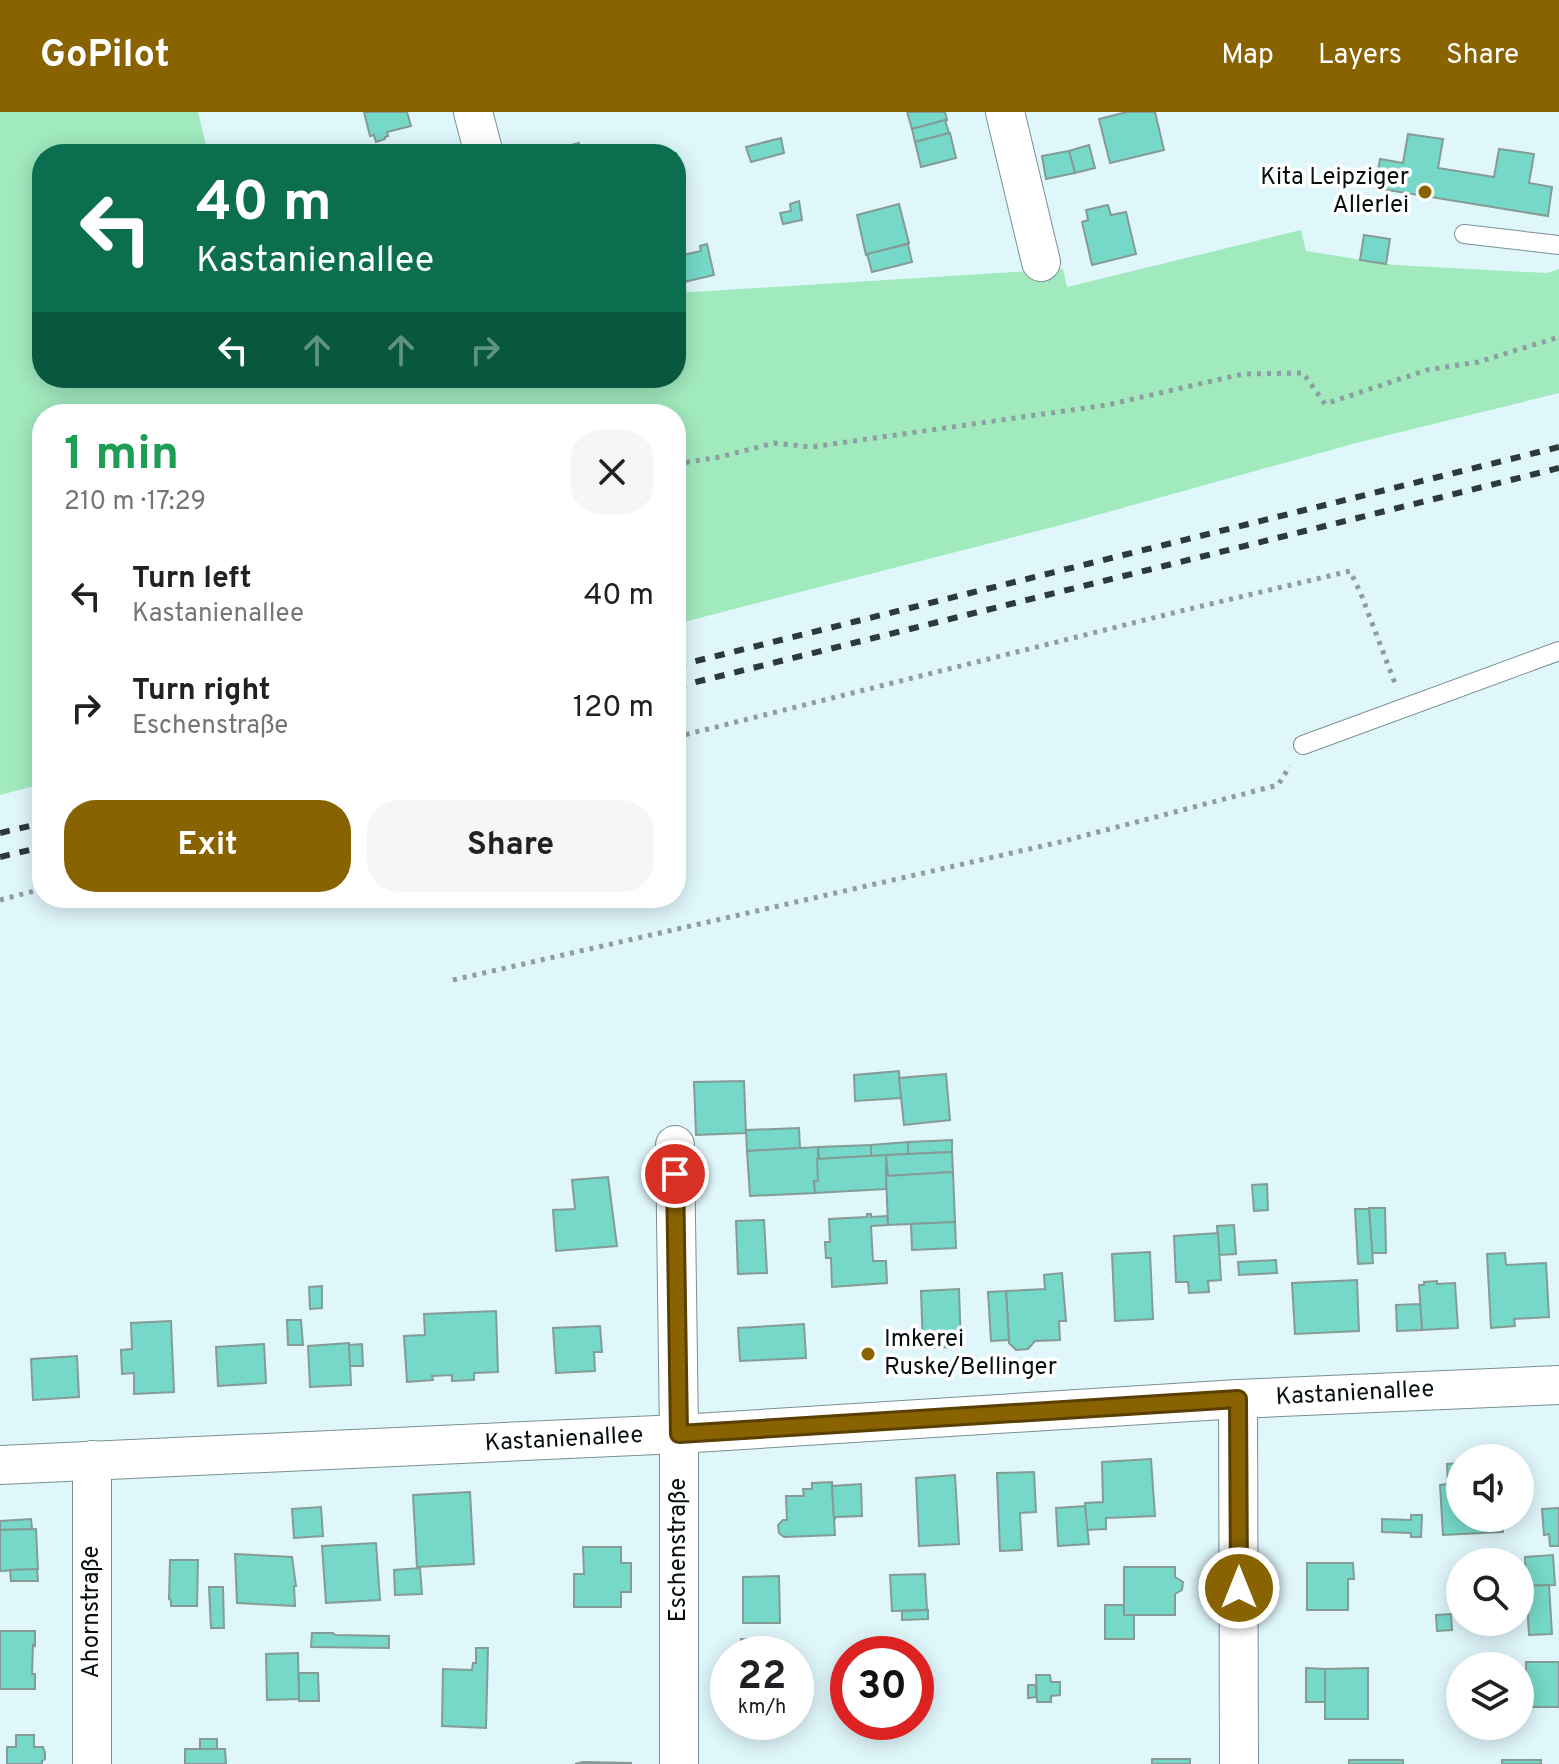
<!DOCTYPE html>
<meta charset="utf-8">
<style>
:root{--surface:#fff;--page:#f6f6f6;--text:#202124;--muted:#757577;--accent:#896300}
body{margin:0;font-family:Overpass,sans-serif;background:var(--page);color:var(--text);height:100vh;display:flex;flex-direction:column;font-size:30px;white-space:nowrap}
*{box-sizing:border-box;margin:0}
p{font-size:26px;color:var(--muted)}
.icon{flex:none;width:44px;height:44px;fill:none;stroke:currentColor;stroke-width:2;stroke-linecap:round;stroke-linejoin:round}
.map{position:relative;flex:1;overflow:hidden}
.panel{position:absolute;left:32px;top:292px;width:654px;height:504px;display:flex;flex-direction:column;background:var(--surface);border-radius:32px;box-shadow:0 4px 20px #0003}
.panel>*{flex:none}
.hud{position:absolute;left:32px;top:32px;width:654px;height:244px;border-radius:32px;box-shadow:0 4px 20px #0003;background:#0b6e4f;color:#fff;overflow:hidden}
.tools{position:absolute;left:1446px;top:1332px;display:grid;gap:16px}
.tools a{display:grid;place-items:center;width:88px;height:88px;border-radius:50%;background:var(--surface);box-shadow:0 4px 20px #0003;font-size:40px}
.speed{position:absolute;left:710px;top:1524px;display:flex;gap:16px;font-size:40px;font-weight:700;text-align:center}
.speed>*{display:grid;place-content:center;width:104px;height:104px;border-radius:50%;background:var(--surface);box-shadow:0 4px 20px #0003;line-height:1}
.speed small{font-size:20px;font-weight:400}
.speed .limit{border:12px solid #d22;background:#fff;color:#111}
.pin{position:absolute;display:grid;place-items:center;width:68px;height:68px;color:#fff;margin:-34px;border:4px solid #fff;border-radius:50%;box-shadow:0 2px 8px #0007}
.me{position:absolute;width:88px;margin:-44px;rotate:0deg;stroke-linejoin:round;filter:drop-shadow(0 0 6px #0008)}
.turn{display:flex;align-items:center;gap:28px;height:168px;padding:0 32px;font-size:36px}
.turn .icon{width:104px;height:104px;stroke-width:2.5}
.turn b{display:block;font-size:56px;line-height:68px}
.lanes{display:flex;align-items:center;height:76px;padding:0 32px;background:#0003;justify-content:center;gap:40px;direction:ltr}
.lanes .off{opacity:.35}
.round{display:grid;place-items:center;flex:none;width:84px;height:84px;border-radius:32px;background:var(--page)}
.headline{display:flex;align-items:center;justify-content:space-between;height:136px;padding:0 32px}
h1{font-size:48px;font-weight:700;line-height:60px;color:#1e9e55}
.cta{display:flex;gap:16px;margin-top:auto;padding:16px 32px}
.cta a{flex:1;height:92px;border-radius:32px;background:var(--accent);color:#fff;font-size:32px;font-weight:700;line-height:92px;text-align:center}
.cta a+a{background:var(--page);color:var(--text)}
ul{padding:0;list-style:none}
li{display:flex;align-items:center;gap:24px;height:112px;padding:0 32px}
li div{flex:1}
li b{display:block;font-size:30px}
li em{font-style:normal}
header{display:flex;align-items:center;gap:48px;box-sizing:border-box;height:112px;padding:0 40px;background:var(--accent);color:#fff}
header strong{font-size:38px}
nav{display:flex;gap:44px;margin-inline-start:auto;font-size:28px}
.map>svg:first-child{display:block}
.green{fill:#a1eabe}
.building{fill:#76d8c8;stroke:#859b96;stroke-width:2}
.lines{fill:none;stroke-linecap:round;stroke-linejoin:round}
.lane-casing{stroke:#7a9093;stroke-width:20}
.street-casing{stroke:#7a9093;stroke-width:40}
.path{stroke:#8c9ea1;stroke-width:5;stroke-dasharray:4 6;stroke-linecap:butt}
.lane{stroke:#fff;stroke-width:18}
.street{stroke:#fff;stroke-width:38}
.rail{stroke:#2e393a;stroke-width:6;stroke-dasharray:10 10;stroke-linecap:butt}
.route-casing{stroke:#594000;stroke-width:20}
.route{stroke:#896300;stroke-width:14}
.poi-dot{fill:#896300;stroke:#fff;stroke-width:3}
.labels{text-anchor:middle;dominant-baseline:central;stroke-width:7;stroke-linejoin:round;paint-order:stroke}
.poi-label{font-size:24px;fill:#070f10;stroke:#fff;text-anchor:end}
.street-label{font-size:24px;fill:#070f10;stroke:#fff}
</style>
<header>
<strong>GoPilot</strong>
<nav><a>Map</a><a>Layers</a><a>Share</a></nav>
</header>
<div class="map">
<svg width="1559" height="1652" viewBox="0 0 1559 1652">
<rect width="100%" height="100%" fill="#dff7fb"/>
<polygon class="green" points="0,0 198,0 208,42 42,42 42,266 676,266 676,181 1063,157 1067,175 1301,118 1306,139 1394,153 1547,161 1559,157 1559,281 1356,331 1072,410 676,512 676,302 42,302 42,672 0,683"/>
<g class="building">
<polygon points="364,0 407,0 411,14 387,20 388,24 385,25 385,27 376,30 374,23 370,24"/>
<polygon points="907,0 945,0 947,8 912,17"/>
<polygon points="1127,0 1155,0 1164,38 1110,51 1099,7"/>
<polygon points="945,8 949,21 915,30 912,17"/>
<polygon points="950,21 956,46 921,55 915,30"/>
<polygon points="1408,22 1443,27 1438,56 1494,65 1499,37 1534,42 1529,71 1552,75 1548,104 1375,76 1380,47 1403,51"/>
<polygon points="781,26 784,41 751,50 746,35"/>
<polygon points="579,31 581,42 535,42"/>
<polygon points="1089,33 1095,56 1075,61 1069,39"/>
<polygon points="1069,39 1075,61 1046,67 1042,44"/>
<polygon points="676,41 683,69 676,70 676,42 672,42"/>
<polygon points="799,89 802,108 783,112 780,101 791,99 790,92"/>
<polygon points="899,92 909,131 866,143 857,103"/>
<polygon points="1108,93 1111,103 1126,100 1136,142 1092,153 1082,110 1088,108 1086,98"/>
<polygon points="1364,123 1390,127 1386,152 1360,148"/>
<polygon points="707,132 714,163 684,170 678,144 701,139 700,134"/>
<polygon points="908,132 912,150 872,160 867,142"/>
<polygon points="899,959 901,986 855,989 854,963"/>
<polygon points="946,962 950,1008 904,1013 899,966"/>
<polygon points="744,969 746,1021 696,1023 694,970"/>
<polygon points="799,1016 800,1036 747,1039 746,1018"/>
<polygon points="952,1028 952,1040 908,1042 908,1030"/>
<polygon points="908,1030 908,1042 871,1044 871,1033"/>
<polygon points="871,1033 871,1044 819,1047 818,1035"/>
<polygon points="818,1035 818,1069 814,1069 815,1081 750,1084 747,1039"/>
<polygon points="952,1040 953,1060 888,1064 886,1043"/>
<polygon points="886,1043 886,1077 815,1081 814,1069 818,1069 817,1047"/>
<polygon points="953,1060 955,1110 888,1113 886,1064"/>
<polygon points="608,1065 617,1134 556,1139 553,1098 575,1097 572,1068"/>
<polygon points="1267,1072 1268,1098 1254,1099 1252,1073"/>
<polygon points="1369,1096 1385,1096 1386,1141 1372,1141"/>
<polygon points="1355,1097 1369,1097 1373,1151 1358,1152"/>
<polygon points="867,1102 871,1102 871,1105 887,1104 888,1113 871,1114 873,1149 886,1149 887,1171 832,1175 831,1146 826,1146 825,1130 830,1130 829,1107 867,1105"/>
<polygon points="764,1108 767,1161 738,1162 736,1109"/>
<polygon points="955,1110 956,1136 912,1138 911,1112"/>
<polygon points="1234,1113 1236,1142 1219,1143 1217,1114"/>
<polygon points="1218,1121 1221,1168 1208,1169 1209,1180 1189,1181 1188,1170 1176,1170 1174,1124"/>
<polygon points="1150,1140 1153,1207 1115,1209 1112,1142"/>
<polygon points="1505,1141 1506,1153 1546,1151 1549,1205 1514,1207 1515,1214 1491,1216 1487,1142"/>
<polygon points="1276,1148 1277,1161 1239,1163 1238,1150"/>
<polygon points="1062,1161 1066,1209 1059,1209 1060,1228 1035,1229 1028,1237 1016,1238 1009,1231 1006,1179 1045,1177 1044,1163"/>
<polygon points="1357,1168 1359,1219 1295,1222 1292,1171"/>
<polygon points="1437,1169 1437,1172 1455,1171 1458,1216 1422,1218 1419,1173 1424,1173 1424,1170"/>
<polygon points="322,1174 322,1196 310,1197 309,1175"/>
<polygon points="959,1177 961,1235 923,1236 921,1179"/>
<polygon points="1006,1179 1009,1228 991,1229 988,1180"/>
<polygon points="1420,1192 1422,1218 1397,1219 1396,1193"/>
<polygon points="496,1199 498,1260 474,1261 474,1268 452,1269 452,1263 432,1264 433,1268 407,1270 404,1224 425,1223 424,1202"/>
<polygon points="287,1208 301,1208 303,1233 288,1233"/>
<polygon points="171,1209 174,1280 134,1282 134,1261 122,1262 121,1238 132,1237 131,1211"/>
<polygon points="804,1212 806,1246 740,1249 738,1216"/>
<polygon points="600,1214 602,1240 594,1240 595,1259 556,1261 553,1216"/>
<polygon points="349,1231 351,1273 310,1275 308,1234"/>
<polygon points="264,1232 266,1271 218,1274 216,1235"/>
<polygon points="362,1232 363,1254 350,1254 349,1233"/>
<polygon points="77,1244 79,1285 33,1288 31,1247"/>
<polygon points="1151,1347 1155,1404 1106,1406 1106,1417 1086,1418 1085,1391 1103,1390 1102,1350"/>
<polygon points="1460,1351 1460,1406 1502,1406 1503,1420 1443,1423 1440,1373 1448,1372 1447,1352"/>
<polygon points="1034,1360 1036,1400 1020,1401 1022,1438 1000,1439 997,1361"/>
<polygon points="955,1363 959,1432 919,1434 916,1366"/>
<polygon points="832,1370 835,1423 784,1425 779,1421 778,1413 783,1408 787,1408 786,1384 804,1384 803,1377 812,1377 812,1371"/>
<polygon points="861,1372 862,1404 836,1405 834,1408 832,1374"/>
<polygon points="470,1380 474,1452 417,1455 413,1383"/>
<polygon points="1085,1394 1089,1432 1058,1434 1056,1396"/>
<polygon points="321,1395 323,1424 294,1426 292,1397"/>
<polygon points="1559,1396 1559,1434 1550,1434 1549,1422 1544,1423 1542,1397"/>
<polygon points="1411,1403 1422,1403 1421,1425 1411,1425 1411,1421 1382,1420 1382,1407 1411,1408"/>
<polygon points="31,1407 32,1417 0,1418 0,1409"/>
<polygon points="36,1417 38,1457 0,1459 0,1418"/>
<polygon points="376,1431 380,1488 326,1491 322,1434"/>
<polygon points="583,1435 621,1435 621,1451 631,1451 631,1480 621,1480 621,1495 574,1495 574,1462 584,1462"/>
<polygon points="235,1442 292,1445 296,1474 294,1474 295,1494 237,1491"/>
<polygon points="1553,1443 1555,1473 1526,1474 1525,1445"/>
<polygon points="170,1448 198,1448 197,1494 171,1494 171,1488 169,1487"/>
<polygon points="1307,1451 1353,1451 1354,1467 1348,1467 1348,1498 1307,1498"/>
<polygon points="1124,1455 1175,1455 1175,1465 1183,1470 1182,1478 1175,1482 1175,1503 1124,1503"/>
<polygon points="420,1456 422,1482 395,1483 394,1458"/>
<polygon points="37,1457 38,1469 11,1469 10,1458"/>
<polygon points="925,1462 927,1498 892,1499 890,1463"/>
<polygon points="779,1464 780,1511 743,1511 743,1465"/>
<polygon points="1549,1473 1552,1522 1529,1523 1526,1474"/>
<polygon points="209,1475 223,1475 224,1516 211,1516"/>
<polygon points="1105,1493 1124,1493 1124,1503 1134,1503 1134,1527 1105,1527"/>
<polygon points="928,1498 928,1507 902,1508 902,1499"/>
<polygon points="1451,1502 1452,1518 1437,1519 1436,1503"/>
<polygon points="0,1519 35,1519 35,1534 33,1533 32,1562 35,1562 35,1577 0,1577"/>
<polygon points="312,1521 333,1521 335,1523 389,1524 389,1536 311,1535"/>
<polygon points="741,1527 766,1528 766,1542 741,1542"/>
<polygon points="476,1536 488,1536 486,1616 442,1614 443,1557 472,1558 473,1551 476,1551"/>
<polygon points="298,1541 299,1587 267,1588 266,1542"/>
<rect x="1526" y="1550" width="33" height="45"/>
<polygon points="1306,1556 1325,1557 1325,1590 1306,1590"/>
<polygon points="1368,1556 1368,1607 1325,1607 1325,1557"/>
<polygon points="299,1561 318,1561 319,1589 299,1589"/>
<polygon points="1036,1563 1050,1563 1051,1570 1060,1570 1060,1583 1051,1584 1051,1590 1037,1590"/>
<polygon points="1028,1573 1036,1573 1036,1585 1028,1586"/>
<polygon points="16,1623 34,1623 34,1635 43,1635 45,1641 45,1647 42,1649 42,1652 7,1652 7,1635 16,1635"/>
<rect x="200" y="1627" width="17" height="10"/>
<polygon points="185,1637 225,1637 226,1652 185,1652"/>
<rect x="1152" y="1647" width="38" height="5"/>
<rect x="1349" y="1648" width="54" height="4"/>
<rect x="1502" y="1648" width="39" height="4"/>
<polygon points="583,1650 631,1651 631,1652 575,1652"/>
</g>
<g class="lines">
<g class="lane-casing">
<g id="lane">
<polyline points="1464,122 1559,133"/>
<polyline points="1303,633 1559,539"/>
</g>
</g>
<g class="street-casing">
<g id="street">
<polyline points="473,0 484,42"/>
<polyline points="1005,0 1041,150"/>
<polyline points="675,1033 679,1322 679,1652"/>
<polyline points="1238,1287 1239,1652"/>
<polyline points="92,1348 92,1652"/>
<polyline points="0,1353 679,1322 1238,1287 1559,1273"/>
</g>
</g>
<g class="path">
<polyline points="676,352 720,345 774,331 811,335 1107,293 1243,262 1303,261 1325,292 1427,258 1478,250 1559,225"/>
<polyline points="676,625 1185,498 1350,459 1361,482 1396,574"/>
<polyline points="0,788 42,777"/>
<polyline points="453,868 1060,730 1278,673 1290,654"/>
</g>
<use href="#lane" class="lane"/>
<use href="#street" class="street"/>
<g class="rail">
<polyline points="676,554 1559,335"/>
<polyline points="676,575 1559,356"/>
<polyline points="0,721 42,711"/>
<polyline points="0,745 42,735"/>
</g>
</g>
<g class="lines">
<g class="route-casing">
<polyline id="route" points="675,1062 679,1322 1238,1287 1239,1476"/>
</g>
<use href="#route" class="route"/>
</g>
<g class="poi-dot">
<circle cx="1425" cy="80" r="8"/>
<circle cx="868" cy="1242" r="8"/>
</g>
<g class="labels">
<g class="poi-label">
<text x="1409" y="66">Kita Leipziger<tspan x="1409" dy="28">Allerlei</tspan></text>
<text x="884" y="1228" text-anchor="start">Imkerei<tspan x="884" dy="28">Ruske/Bellinger</tspan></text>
</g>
<g class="street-label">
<text transform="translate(1355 1282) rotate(-3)">Kastanienallee</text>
<text transform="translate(564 1328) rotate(-3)">Kastanienallee</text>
<text transform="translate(679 1438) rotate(-90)">Eschenstraße</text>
<text transform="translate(92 1500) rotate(-90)">Ahornstraße</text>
</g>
</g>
</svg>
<div class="tools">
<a><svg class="icon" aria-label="sound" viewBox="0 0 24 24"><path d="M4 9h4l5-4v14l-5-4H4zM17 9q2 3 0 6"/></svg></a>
<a><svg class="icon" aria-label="search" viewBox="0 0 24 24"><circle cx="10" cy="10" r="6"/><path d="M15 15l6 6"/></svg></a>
<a><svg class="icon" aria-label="layers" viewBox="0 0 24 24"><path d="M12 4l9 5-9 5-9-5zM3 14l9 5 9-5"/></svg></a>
</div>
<div class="speed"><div>22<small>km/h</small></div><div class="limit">30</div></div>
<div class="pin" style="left:675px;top:1062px;background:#d93025"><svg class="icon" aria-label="arrive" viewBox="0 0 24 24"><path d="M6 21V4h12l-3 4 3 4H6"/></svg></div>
<svg class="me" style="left:1239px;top:1476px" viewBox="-20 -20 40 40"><circle r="17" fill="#896300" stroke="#fff" stroke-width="3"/><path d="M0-11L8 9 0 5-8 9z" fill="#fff"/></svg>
<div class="hud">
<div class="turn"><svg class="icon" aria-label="left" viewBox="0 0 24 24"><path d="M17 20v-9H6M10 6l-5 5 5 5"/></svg><div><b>40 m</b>Kastanienallee</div></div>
<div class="lanes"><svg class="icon" aria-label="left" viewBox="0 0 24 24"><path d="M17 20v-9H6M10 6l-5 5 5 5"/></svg><svg class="icon off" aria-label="ahead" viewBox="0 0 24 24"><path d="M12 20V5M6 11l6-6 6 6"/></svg><svg class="icon off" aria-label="ahead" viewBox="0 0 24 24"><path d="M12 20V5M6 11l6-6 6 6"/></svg><svg class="icon off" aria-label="right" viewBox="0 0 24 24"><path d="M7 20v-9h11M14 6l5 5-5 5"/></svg></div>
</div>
<section class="panel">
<div class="headline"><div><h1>1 min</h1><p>210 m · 17:29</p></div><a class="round"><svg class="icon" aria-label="close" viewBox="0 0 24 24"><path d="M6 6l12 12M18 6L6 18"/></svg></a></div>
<ul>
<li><svg class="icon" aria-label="left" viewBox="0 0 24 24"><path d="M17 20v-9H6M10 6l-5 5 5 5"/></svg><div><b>Turn left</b><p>Kastanienallee</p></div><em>40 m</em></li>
<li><svg class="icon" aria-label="right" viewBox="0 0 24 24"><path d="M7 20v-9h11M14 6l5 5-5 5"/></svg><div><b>Turn right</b><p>Eschenstraße</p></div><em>120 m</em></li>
</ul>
<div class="cta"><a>Exit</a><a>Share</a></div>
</section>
</div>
